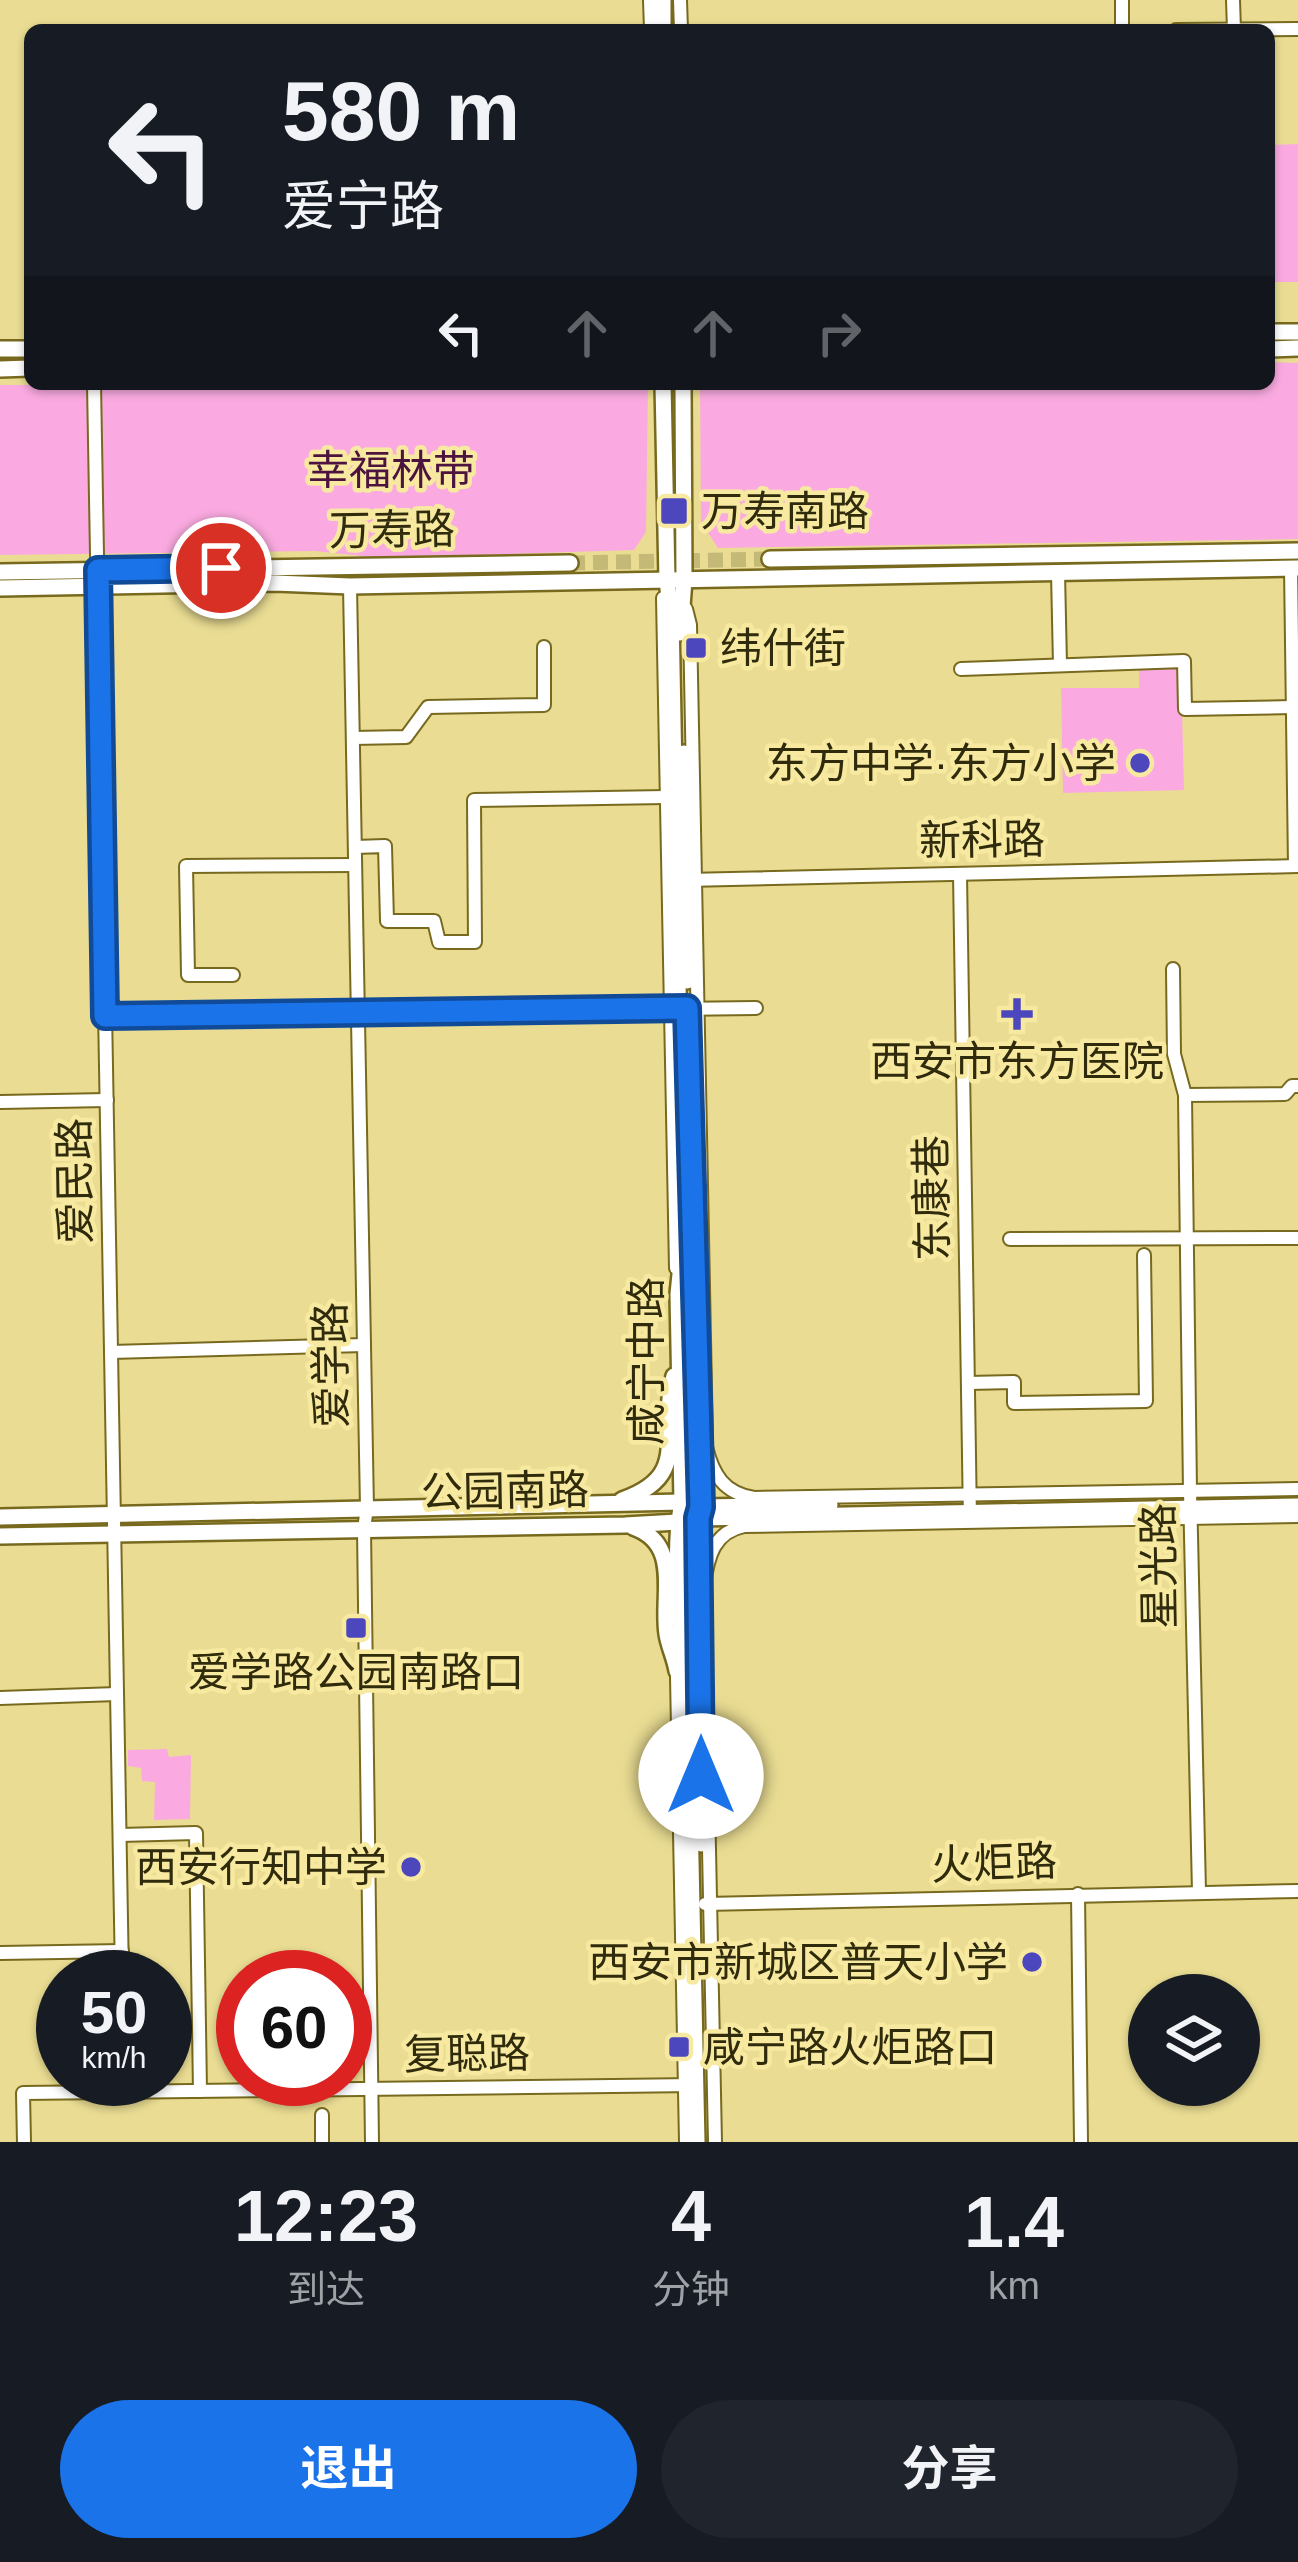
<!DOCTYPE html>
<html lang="zh">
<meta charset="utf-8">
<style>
:root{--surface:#171b24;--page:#20242c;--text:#f1f3f6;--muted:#9ea1a6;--accent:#1a73e8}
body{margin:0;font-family:Arial,"Noto Sans SC",sans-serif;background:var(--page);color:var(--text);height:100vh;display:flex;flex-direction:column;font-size:45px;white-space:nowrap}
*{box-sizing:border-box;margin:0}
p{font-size:39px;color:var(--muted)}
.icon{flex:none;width:66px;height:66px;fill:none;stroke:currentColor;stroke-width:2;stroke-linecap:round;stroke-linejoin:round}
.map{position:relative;height:2142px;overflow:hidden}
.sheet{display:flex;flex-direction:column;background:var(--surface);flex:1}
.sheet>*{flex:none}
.guide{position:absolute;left:24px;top:24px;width:1251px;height:366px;border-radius:18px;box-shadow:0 3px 9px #0004;background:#171b24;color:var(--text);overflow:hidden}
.fabs{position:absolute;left:1128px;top:1974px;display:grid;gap:24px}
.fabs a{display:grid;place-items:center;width:132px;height:132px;border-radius:50%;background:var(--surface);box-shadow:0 3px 9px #0004;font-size:60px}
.speed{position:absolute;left:36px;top:1950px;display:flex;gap:24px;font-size:60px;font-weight:700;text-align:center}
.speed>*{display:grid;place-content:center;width:156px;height:156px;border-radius:50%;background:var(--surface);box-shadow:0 3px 9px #0004;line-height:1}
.speed small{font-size:30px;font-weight:400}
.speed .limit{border:18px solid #d22;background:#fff;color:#111}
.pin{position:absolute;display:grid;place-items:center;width:102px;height:102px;color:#fff;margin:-51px;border:6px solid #fff;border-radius:50%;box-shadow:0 3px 12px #0007}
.me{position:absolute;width:132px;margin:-66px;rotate:0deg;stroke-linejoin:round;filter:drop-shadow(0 0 9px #0008)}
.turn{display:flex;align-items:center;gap:42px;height:252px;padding:0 60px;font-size:54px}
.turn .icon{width:156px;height:156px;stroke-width:2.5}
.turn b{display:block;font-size:84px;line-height:102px}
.lanes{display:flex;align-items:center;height:114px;padding:0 60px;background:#0003;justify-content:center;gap:60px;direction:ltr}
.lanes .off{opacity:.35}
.eta{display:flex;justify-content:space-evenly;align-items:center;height:204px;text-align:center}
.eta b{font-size:72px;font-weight:700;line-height:84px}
.primary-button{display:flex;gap:24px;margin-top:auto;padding:24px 60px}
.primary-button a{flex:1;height:138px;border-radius:72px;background:var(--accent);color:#fff;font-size:48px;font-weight:700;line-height:138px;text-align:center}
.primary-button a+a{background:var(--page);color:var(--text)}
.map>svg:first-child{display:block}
.green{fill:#faaae0}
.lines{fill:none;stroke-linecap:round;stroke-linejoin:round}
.major-tunnel{stroke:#c5b978;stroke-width:15;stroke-dasharray:15 8;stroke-linecap:butt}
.minor-casing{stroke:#776a1e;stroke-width:16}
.major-casing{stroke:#776a1e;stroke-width:20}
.minor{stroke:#fff;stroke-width:12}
.major{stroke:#fff;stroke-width:15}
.route-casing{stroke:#114b97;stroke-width:30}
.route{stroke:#1a73e8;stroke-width:21}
.poi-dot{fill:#4d47be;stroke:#f7eaa0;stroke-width:4.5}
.labels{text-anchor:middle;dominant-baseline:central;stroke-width:9;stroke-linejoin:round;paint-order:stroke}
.park-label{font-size:42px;fill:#4c133e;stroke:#f7eaa0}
.poi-label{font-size:42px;fill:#302b0c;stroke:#f7eaa0;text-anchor:start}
.street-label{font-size:42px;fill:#302b0c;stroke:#f7eaa0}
</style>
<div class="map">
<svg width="1298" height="2142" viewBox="0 0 1298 2142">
<rect width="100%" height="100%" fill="#eadd93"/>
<g class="green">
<polygon points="1298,144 1298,282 1269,282 1269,145"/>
<polygon points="1269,362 1298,363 1298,539 718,548 701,522 700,384 1269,384"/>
<polygon points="648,384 646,532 634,550 382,558 315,551 0,555 0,385"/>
<polygon points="1181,667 1184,790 1063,793 1061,688 1139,688 1139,668"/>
<polygon points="167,1749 169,1757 191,1755 190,1819 154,1820 155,1782 142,1781 141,1768 128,1766 128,1750"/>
</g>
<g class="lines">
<polyline class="major-tunnel" points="570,563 770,559"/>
<g class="minor-casing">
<g id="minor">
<polyline points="650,0 651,30"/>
<polyline points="680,0 681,30"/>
<polyline points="1122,0 1122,30"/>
<polyline points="1233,0 1234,30"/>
<polyline points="1176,30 1298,29"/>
<polyline points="94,384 122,1977"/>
<polyline points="1291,568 1295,866"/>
<polyline points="1058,573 1060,665"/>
<polyline points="350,586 367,1508 364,1529 372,2142"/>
<polyline points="663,598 676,1268"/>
<polyline points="686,609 690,625 706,1440"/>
<polyline points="961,669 1184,661 1185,709 1293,707"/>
<polyline points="353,738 406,737 428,707 544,705 544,647"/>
<polyline points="355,847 385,846 387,921 434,921 439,942 475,942 474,800 666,797"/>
<polyline points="960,874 970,1520"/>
<polyline points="687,880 1298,866"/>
<polyline points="1173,969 1174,1054 1185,1095 1190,1491 1199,1892"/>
<polyline points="233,975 188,975 186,866 355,865"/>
<polyline points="105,1016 756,1008"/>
<polyline points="1185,1095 1285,1094 1292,1086 1298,1086"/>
<polyline points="0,1102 107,1100"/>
<polyline points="1010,1239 1298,1238"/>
<polyline points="111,1352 364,1345"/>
<polyline points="968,1383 1014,1382 1014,1403 1146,1401 1144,1255"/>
<path d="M 706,1447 C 713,1475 724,1493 754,1498 L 1298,1489"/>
<path d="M 704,1584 C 708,1556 714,1532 744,1526 L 1298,1516"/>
<polyline points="679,1662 677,1677 686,2142"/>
<polyline points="0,1698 117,1694"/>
<polyline points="708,1801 715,2142"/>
<polyline points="120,1835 196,1833 200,2091"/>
<polyline points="1078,1894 1081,2142"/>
<polyline points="705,1904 1298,1891"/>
<polyline points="0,1953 122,1951"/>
<polyline points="322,2115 322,2142"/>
<polyline points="24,2142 23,2093 696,2085"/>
</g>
</g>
<g class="major-casing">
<g id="major">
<polyline points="663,0 663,30"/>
<polyline points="1269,332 1298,332"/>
<polyline points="0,349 30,349"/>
<polyline points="1269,349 1298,348"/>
<polyline points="0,369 30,368"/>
<path d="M 663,384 L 667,580 L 671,615 L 683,1245 L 678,1294 L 682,1502 C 673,1548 679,1628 687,1674 L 697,2142"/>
<polyline points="770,559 1298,551"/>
<polyline points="0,572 570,563"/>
<polyline points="0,588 275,583 350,586 1298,568"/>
<polyline points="680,633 684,580 683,384"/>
<polyline points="684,753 687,981"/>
<polyline points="693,1239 701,1507 698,1518 701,1844"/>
<path d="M 622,1500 C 694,1475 658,1433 674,1376"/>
<polyline points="0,1517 682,1502 701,1507 830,1505"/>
<path d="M 633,1527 C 682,1544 661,1595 667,1634 C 669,1647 675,1658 677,1671"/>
<polyline points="0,1536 625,1525 678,1522 698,1518 1298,1506"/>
</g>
</g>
<use href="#minor" class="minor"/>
<use href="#major" class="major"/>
</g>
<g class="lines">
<g class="route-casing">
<polyline id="route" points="221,568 98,570 105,1016 687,1008 701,1507 698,1518 701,1776"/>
</g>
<use href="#route" class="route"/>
</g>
<g class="poi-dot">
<rect x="659" y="496" width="30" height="30" rx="6"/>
<rect x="684" y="636" width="24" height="24" rx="6"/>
<circle cx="1140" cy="763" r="12"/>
<path d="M1011 996h12v12h12v12h-12v12h-12v-12h-12v-12h12z"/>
<rect x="344" y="1616" width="24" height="24" rx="6"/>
<circle cx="411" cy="1867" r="12"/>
<circle cx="1032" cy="1962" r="12"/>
<rect x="667" y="2035" width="24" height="24" rx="6"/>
</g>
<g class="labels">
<g class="park-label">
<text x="391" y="470">幸福林带</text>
</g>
<g class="poi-label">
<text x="701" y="511">万寿南路</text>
<text x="720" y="648">纬什街</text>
<text x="1116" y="763" text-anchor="end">东方中学·东方小学</text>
<text x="1017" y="1061" text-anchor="middle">西安市东方医院</text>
<text x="356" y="1672" text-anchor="middle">爱学路公园南路口</text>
<text x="387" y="1867" text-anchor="end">西安行知中学</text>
<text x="1008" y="1962" text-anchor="end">西安市新城区普天小学</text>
<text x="703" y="2047">咸宁路火炬路口</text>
</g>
<g class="street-label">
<text transform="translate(392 530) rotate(-1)">万寿路</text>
<text transform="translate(982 840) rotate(-1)">新科路</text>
<text transform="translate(75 1181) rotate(-91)">爱民路</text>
<text transform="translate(932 1198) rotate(-91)">东康巷</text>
<text transform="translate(646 1361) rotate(-90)">咸宁中路</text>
<text transform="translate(331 1365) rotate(-91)">爱学路</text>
<text transform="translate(505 1491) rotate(-1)">公园南路</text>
<text transform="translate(1159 1566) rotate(-91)">星光路</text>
<text transform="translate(994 1863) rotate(-2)">火炬路</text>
<text transform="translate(467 2054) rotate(-1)">复聪路</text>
</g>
</g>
</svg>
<div class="fabs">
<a><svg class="icon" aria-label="layers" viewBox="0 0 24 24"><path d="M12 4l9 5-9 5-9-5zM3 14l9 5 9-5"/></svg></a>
</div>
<div class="speed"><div>50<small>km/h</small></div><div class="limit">60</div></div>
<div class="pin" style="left:221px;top:568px;background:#d93025"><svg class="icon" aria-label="arrive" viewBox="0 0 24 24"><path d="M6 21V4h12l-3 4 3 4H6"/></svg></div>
<svg class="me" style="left:701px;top:1776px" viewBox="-20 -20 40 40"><circle r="19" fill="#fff"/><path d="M0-13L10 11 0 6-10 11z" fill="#1a73e8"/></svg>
<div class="guide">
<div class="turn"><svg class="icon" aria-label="left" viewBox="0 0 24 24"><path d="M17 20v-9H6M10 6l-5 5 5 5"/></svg><div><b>580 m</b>爱宁路</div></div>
<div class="lanes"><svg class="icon" aria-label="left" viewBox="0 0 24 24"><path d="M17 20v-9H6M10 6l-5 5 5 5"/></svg><svg class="icon off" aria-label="ahead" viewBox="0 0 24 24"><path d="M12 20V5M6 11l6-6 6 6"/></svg><svg class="icon off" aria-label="ahead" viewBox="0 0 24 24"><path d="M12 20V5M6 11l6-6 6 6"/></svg><svg class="icon off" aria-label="right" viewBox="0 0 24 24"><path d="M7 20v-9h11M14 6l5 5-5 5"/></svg></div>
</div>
</div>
<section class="sheet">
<div class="eta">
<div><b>12:23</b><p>到达</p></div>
<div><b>4</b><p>分钟</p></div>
<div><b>1.4</b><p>km</p></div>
</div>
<div class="primary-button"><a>退出</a><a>分享</a></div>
</section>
